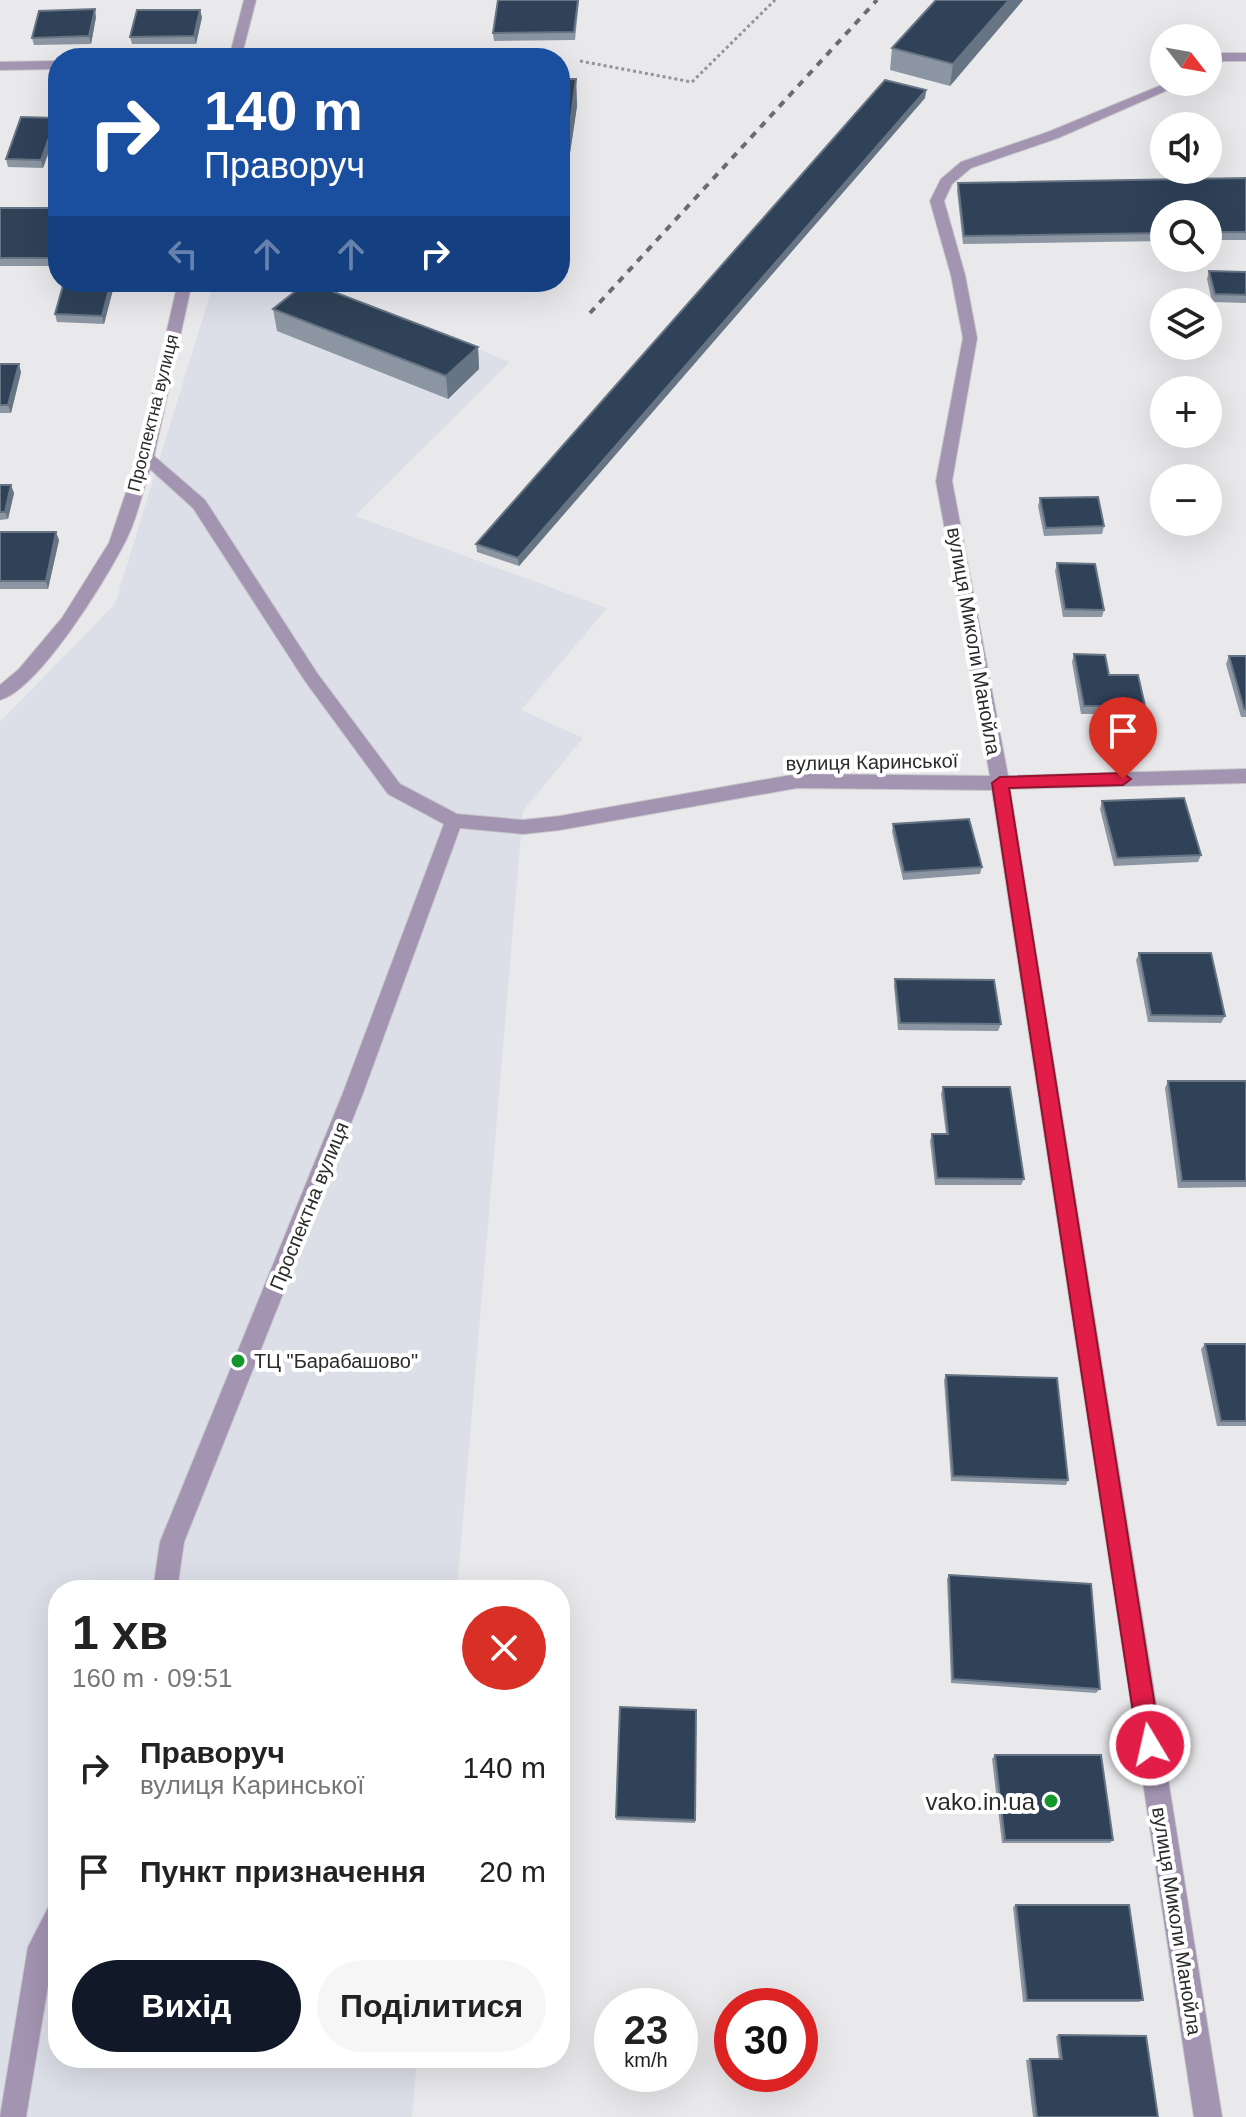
<!DOCTYPE html>
<html lang="uk">
<meta charset="utf-8">
<style>
:root{--surface:#fff;--page:#f6f6f6;--text:#222;--muted:#767676;--accent:#111827}
body{margin:0;font-family:Arial,sans-serif;background:var(--page);color:var(--text);height:100vh;display:flex;flex-direction:column;font-size:30px;white-space:nowrap}
*{box-sizing:border-box;margin:0}
p{font-size:26px;color:var(--muted)}
.icon{flex:none;width:44px;height:44px;fill:none;stroke:currentColor;stroke-width:2;stroke-linecap:round;stroke-linejoin:round}
.map{position:relative;flex:1;overflow:hidden}
.panel{position:absolute;left:48px;top:1580px;width:522px;height:488px;display:flex;flex-direction:column;background:var(--surface);border-radius:32px;box-shadow:0 8px 32px #0002}
.panel>*{flex:none}
.banner{position:absolute;left:48px;top:48px;width:522px;height:244px;border-radius:32px;box-shadow:0 8px 32px #0002;background:#1a4fa0;color:#fff;overflow:hidden}
.needle{width:52px;rotate:121deg}
.tools{position:absolute;left:1150px;top:24px;display:grid;gap:16px}
.tools a{display:grid;place-items:center;width:72px;height:72px;border-radius:50%;background:var(--surface);box-shadow:0 8px 32px #0002;font-size:40px}
.speed{position:absolute;left:594px;top:1988px;display:flex;gap:16px;font-size:40px;font-weight:700;text-align:center}
.speed>*{display:grid;place-content:center;width:104px;height:104px;border-radius:50%;background:var(--surface);box-shadow:0 8px 32px #0002;line-height:1}
.speed small{font-size:20px;font-weight:400}
.speed .limit{border:12px solid #d22;background:#fff;color:#111}
.pin{position:absolute;display:grid;place-items:center;width:68px;height:68px;color:#fff;margin:-82px -34px;border-radius:50% 50% 50% 0;rotate:-45deg;box-shadow:0 0 8px #0007}
.pin .icon{rotate:45deg}
.me{position:absolute;width:88px;margin:-44px;rotate:351deg;stroke-linejoin:round;filter:drop-shadow(0 0 6px #0008)}
.turn{display:flex;align-items:center;gap:28px;height:168px;padding:0 24px;font-size:36px}
.turn .icon{width:104px;height:104px;stroke-width:2.5}
.turn b{display:block;font-size:56px;line-height:68px}
.lanes{display:flex;align-items:center;height:76px;padding:0 24px;background:#0003;justify-content:center;gap:40px;direction:ltr}
.lanes .off{opacity:.35}
.round{display:grid;place-items:center;flex:none;width:84px;height:84px;border-radius:42px;background:var(--page)}
.head{display:flex;align-items:center;justify-content:space-between;height:136px;padding:0 24px}
h1{font-size:48px;font-weight:700;line-height:60px}
.button{display:flex;gap:16px;margin-top:auto;padding:16px 24px}
.button a{flex:1;height:92px;border-radius:48px;background:var(--accent);color:#fff;font-size:32px;font-weight:700;line-height:92px;text-align:center}
.button a+a{background:var(--page);color:var(--text)}
ul{padding:0;list-style:none}
li{display:flex;align-items:center;gap:24px;height:104px;padding:0 24px}
li div{flex:1}
li b{display:block;font-size:30px}
li em{font-style:normal}
.map>svg:first-child{display:block}
.built{fill:#dcdee8}
.lines{fill:none;stroke-linecap:round;stroke-linejoin:round}
.street-casing{stroke:#c7c7c9;stroke-width:2}
.path{stroke:#949496;stroke-width:3;stroke-dasharray:3 3;stroke-linecap:butt}
.street{fill:#a394b2;fill-rule:evenodd}
.rail{stroke:#6c6c6e;stroke-width:4;stroke-dasharray:7 7;stroke-linecap:butt}
.wall{fill:#8c96a2}
.shaded-wall{fill:#677484}
.building{fill:#2f4258;stroke:#677484;stroke-width:2}
.route{fill:#e11d48;stroke:#92132f;stroke-width:2}
.poi-dot{fill:#13972c;stroke:#fff;stroke-width:3}
.labels{text-anchor:middle;dominant-baseline:central;stroke-width:8;stroke-linejoin:round;paint-order:stroke}
.far-street-label{font-size:18px;fill:#2b2b2c;stroke:#fff}
.street-label{font-size:20px;fill:#2b2b2c;stroke:#fff}
.poi-label{font-size:20px;fill:#2b2b2c;stroke:#fff;text-anchor:start}
.near-poi-label{font-size:24px;fill:#2b2b2c;stroke:#fff;text-anchor:end}
</style>
<div class="map">
<svg width="1246" height="2117" viewBox="0 0 1246 2117">
<rect width="100%" height="100%" fill="#e9e9ec"/>
<polygon class="built" points="214,282 311,282 510,362 355,516 607,608 521,710 583,738 523,811 457,1590 58,1590 58,2058 417,2058 412,2117 0,2117 0,722 115,604"/>
<g class="lines">
<g class="street-casing">
<g id="street">
<polygon points="244,0 256,0 241,58 229,58"/>
<polygon points="554,53 559,58 500,58 506,54"/>
<polygon points="1246,53 1246,61 1223,61 1208,69 1208,59 1220,53"/>
<polygon points="58,61 58,69 0,70 0,62"/>
<path d="M 1169,82 L 1186,82 L 1058,138 L 971,168 L 952,184 L 944,201 L 965,275 L 977,338 L 952,481 L 1008,776 L 1246,769 L 1246,783 L 1010,789 L 1222,2117 L 1194,2117 L 992,790 L 797,788 L 560,830 L 523,834 L 460,828 L 363,1093 L 184,1542 L 177,1590 L 153,1590 L 160,1542 L 343,1093 L 444,824 L 388,794 L 305,681 L 193,508 L 150,469 C 142,493 136,523 123,546 C 104,582 39,689 0,700 L 0,685 L 19,669 L 62,618 L 109,543 L 138,457 L 178,282 L 192,282 L 154,456 L 205,500 L 317,673 L 400,784 L 457,814 L 523,820 L 560,816 L 797,774 L 990,776 L 936,481 L 963,338 L 951,275 L 930,201 L 941,179 L 961,162 L 1048,132 Z"/>
<polygon points="58,1902 58,1942 54,1950 26,2117 0,2117 28,1947 49,1906"/>
</g>
</g>
<polyline class="path" points="580,61 692,82 775,0"/>
<use href="#street" class="street"/>
<polyline class="rail" points="590,313 877,0"/>
</g>
<g class="wall">
<polygon points="498,0 579,0 575,40 494,41 493,33"/>
<polygon points="936,0 1023,0 950,86 890,70 892,48"/>
<polygon points="96,17 91,44 34,45 32,38"/>
<polygon points="202,17 196,44 132,44 130,37"/>
<polygon points="560,79 576,79 577,106 570,153 560,153"/>
<polygon points="926,90 925,98 519,566 477,552 476,544"/>
<polygon points="56,118 58,126 43,168 8,167 6,159"/>
<polygon points="1246,178 1246,240 1208,240 1208,214 1164,214 1164,241 963,244 957,191 958,183"/>
<rect x="0" y="208" width="58" height="58"/>
<polygon points="1209,271 1246,272 1246,303 1212,302 1207,279"/>
<polygon points="115,282 104,324 57,322 55,314"/>
<polygon points="273,309 478,347 479,369 448,399 277,331"/>
<polygon points="0,364 21,372 11,413 0,413"/>
<polygon points="0,485 14,493 8,519 0,520"/>
<polygon points="1040,498 1104,526 1102,534 1044,536 1038,506"/>
<polygon points="0,532 59,540 48,589 0,589"/>
<polygon points="1057,563 1104,610 1102,617 1063,617 1055,571"/>
<polygon points="1074,654 1109,675 1145,706 1142,714 1081,714 1072,662"/>
<polygon points="1229,656 1246,656 1246,717 1241,717 1226,664"/>
<polygon points="1102,801 1201,855 1198,862 1114,866 1100,809"/>
<polygon points="893,824 982,867 980,874 903,880 892,832"/>
<polygon points="1139,953 1225,1016 1221,1023 1148,1022 1136,960"/>
<polygon points="895,979 1001,1024 998,1031 898,1030 894,986"/>
<polygon points="1168,1081 1246,1081 1246,1187 1178,1188 1165,1088"/>
<polygon points="943,1087 1024,1179 1021,1185 935,1185 930,1141 932,1134 946,1134 941,1094"/>
<polygon points="1205,1344 1246,1344 1246,1426 1217,1426 1201,1349"/>
<polygon points="946,1375 1068,1480 1066,1485 951,1481 944,1380"/>
<polygon points="949,1575 1100,1689 1096,1693 951,1683 947,1579"/>
<polygon points="620,1707 695,1820 695,1823 616,1820"/>
<polygon points="995,1755 1113,1840 1110,1843 1002,1843 992,1759"/>
<polygon points="1016,1905 1143,2000 1139,2002 1023,2002 1013,1907"/>
<polygon points="1059,2035 1158,2117 1033,2117 1026,2060 1030,2059 1059,2059 1056,2036"/>
</g>
<g class="shaded-wall">
<polygon points="1009,0 1023,0 950,86 953,64"/>
<polygon points="95,9 96,17 91,44 89,36"/>
<polygon points="200,10 202,17 196,44 194,36"/>
<polygon points="576,79 577,106 570,153 570,125"/>
<polygon points="926,90 925,98 519,566 518,558"/>
<polygon points="56,118 58,126 43,168 41,160"/>
<polygon points="111,282 115,282 104,324 102,316"/>
<polygon points="478,347 479,369 448,399 446,376"/>
<polygon points="19,364 21,372 11,413 8,405"/>
<polygon points="11,485 14,493 8,519 5,512"/>
<polygon points="56,532 59,540 48,589 46,581"/>
</g>
<g class="building">
<polygon points="498,0 578,0 574,32 493,33"/>
<polygon points="936,0 1009,0 953,64 892,48"/>
<polygon points="95,9 89,36 32,38 39,11"/>
<polygon points="137,10 200,10 194,36 130,37"/>
<polygon points="560,79 576,79 570,125 560,126"/>
<polygon points="885,80 926,90 518,558 476,544"/>
<polygon points="21,117 56,118 41,160 6,159"/>
<polygon points="1246,178 1246,232 1208,232 1208,214 1164,214 1164,233 964,236 958,183"/>
<rect x="0" y="208" width="58" height="50"/>
<polygon points="1209,271 1246,272 1246,295 1215,294"/>
<polygon points="64,282 111,282 102,316 55,314"/>
<polygon points="307,282 308,282 478,347 446,376 273,309"/>
<polygon points="0,364 19,364 8,405 0,405"/>
<polygon points="0,485 11,485 5,512 0,512"/>
<polygon points="1098,497 1104,526 1046,528 1040,498"/>
<polygon points="0,532 56,532 46,581 0,581"/>
<polygon points="1057,563 1095,564 1104,610 1065,609"/>
<polygon points="1074,654 1105,655 1109,675 1138,675 1145,706 1084,706"/>
<polygon points="1229,656 1246,656 1246,709 1244,709"/>
<polygon points="1184,798 1201,855 1117,858 1102,801"/>
<polygon points="969,819 982,867 904,872 893,824"/>
<polygon points="1139,953 1211,953 1225,1016 1151,1015"/>
<polygon points="895,979 994,980 1001,1024 900,1023"/>
<polygon points="1168,1081 1246,1081 1246,1181 1182,1181"/>
<polygon points="943,1087 1010,1087 1024,1179 937,1178 932,1134 948,1134"/>
<polygon points="1205,1344 1246,1344 1246,1421 1221,1421"/>
<polygon points="946,1375 1057,1378 1068,1480 953,1476"/>
<polygon points="949,1575 1091,1584 1100,1689 953,1679"/>
<polygon points="620,1707 696,1710 695,1820 616,1817"/>
<polygon points="995,1755 1101,1755 1113,1840 1005,1840"/>
<polygon points="1016,1905 1129,1905 1143,2000 1027,2000"/>
<polygon points="1059,2035 1146,2036 1158,2117 1037,2117 1030,2059 1062,2059"/>
</g>
<polygon class="route" points="1123,773 1131,779 1123,785 1009,788 1161,1745 1158,1753 1150,1756 1142,1753 1138,1745 992,783 1000,777"/>
<g class="poi-dot">
<circle cx="238" cy="1361" r="8"/>
<circle cx="1051" cy="1801" r="8"/>
</g>
<g class="labels">
<g class="far-street-label">
<text transform="translate(153 413) rotate(-76)">Проспектна вулиця</text>
</g>
<g class="street-label">
<text transform="translate(974 641) rotate(80)">вулиця Миколи Манойла</text>
<text transform="translate(872 762) rotate(-1)">вулиця Каринської</text>
<text transform="translate(309 1206) rotate(-68)">Проспектна вулиця</text>
<text transform="translate(1177 1921) rotate(81)">вулиця Миколи Манойла</text>
</g>
<g class="poi-label">
<text x="254" y="1361">ТЦ "Барабашово"</text>
</g>
<g class="near-poi-label">
<text x="1035" y="1801">vako.in.ua</text>
</g>
</g>
</svg>
<div class="tools">
<a><svg class="needle" viewBox="-14 -14 28 28"><path d="M0-13l5 13h-10z" fill="#e53935"/><path d="M0 13l5-13h-10z" fill="#767676"/></svg></a>
<a><svg class="icon" aria-label="sound" viewBox="0 0 24 24"><path d="M4 9h4l5-4v14l-5-4H4zM17 9q2 3 0 6"/></svg></a>
<a><svg class="icon" aria-label="search" viewBox="0 0 24 24"><circle cx="10" cy="10" r="6"/><path d="M15 15l6 6"/></svg></a>
<a><svg class="icon" aria-label="layers" viewBox="0 0 24 24"><path d="M12 4l9 5-9 5-9-5zM3 14l9 5 9-5"/></svg></a>
<a>+</a>
<a>−</a>
</div>
<div class="speed"><div>23<small>km/h</small></div><div class="limit">30</div></div>
<div class="pin" style="left:1123px;top:779px;background:#d93025"><svg class="icon" aria-label="arrive" viewBox="0 0 24 24"><path d="M6 21V4h12l-3 4 3 4H6"/></svg></div>
<svg class="me" style="left:1150px;top:1745px" viewBox="-20 -20 40 40"><circle r="17" fill="#e11d48" stroke="#fff" stroke-width="3"/><path d="M0-11L8 9 0 5-8 9z" fill="#fff"/></svg>
<div class="banner">
<div class="turn"><svg class="icon" aria-label="right" viewBox="0 0 24 24"><path d="M7 20v-9h11M14 6l5 5-5 5"/></svg><div><b>140 m</b>Праворуч</div></div>
<div class="lanes"><svg class="icon off" aria-label="left" viewBox="0 0 24 24"><path d="M17 20v-9H6M10 6l-5 5 5 5"/></svg><svg class="icon off" aria-label="ahead" viewBox="0 0 24 24"><path d="M12 20V5M6 11l6-6 6 6"/></svg><svg class="icon off" aria-label="ahead" viewBox="0 0 24 24"><path d="M12 20V5M6 11l6-6 6 6"/></svg><svg class="icon" aria-label="right" viewBox="0 0 24 24"><path d="M7 20v-9h11M14 6l5 5-5 5"/></svg></div>
</div>
<section class="panel">
<div class="head"><div><h1>1 хв</h1><p>160 m · 09:51</p></div><a class="round" style="background:#d93025;color:#fff"><svg class="icon" aria-label="close" viewBox="0 0 24 24"><path d="M6 6l12 12M18 6L6 18"/></svg></a></div>
<ul>
<li><svg class="icon" aria-label="right" viewBox="0 0 24 24"><path d="M7 20v-9h11M14 6l5 5-5 5"/></svg><div><b>Праворуч</b><p>вулиця Каринської</p></div><em>140 m</em></li>
<li><svg class="icon" aria-label="arrive" viewBox="0 0 24 24"><path d="M6 21V4h12l-3 4 3 4H6"/></svg><div><b>Пункт призначення</b></div><em>20 m</em></li>
</ul>
<div class="button"><a>Вихід</a><a>Поділитися</a></div>
</section>
</div>
